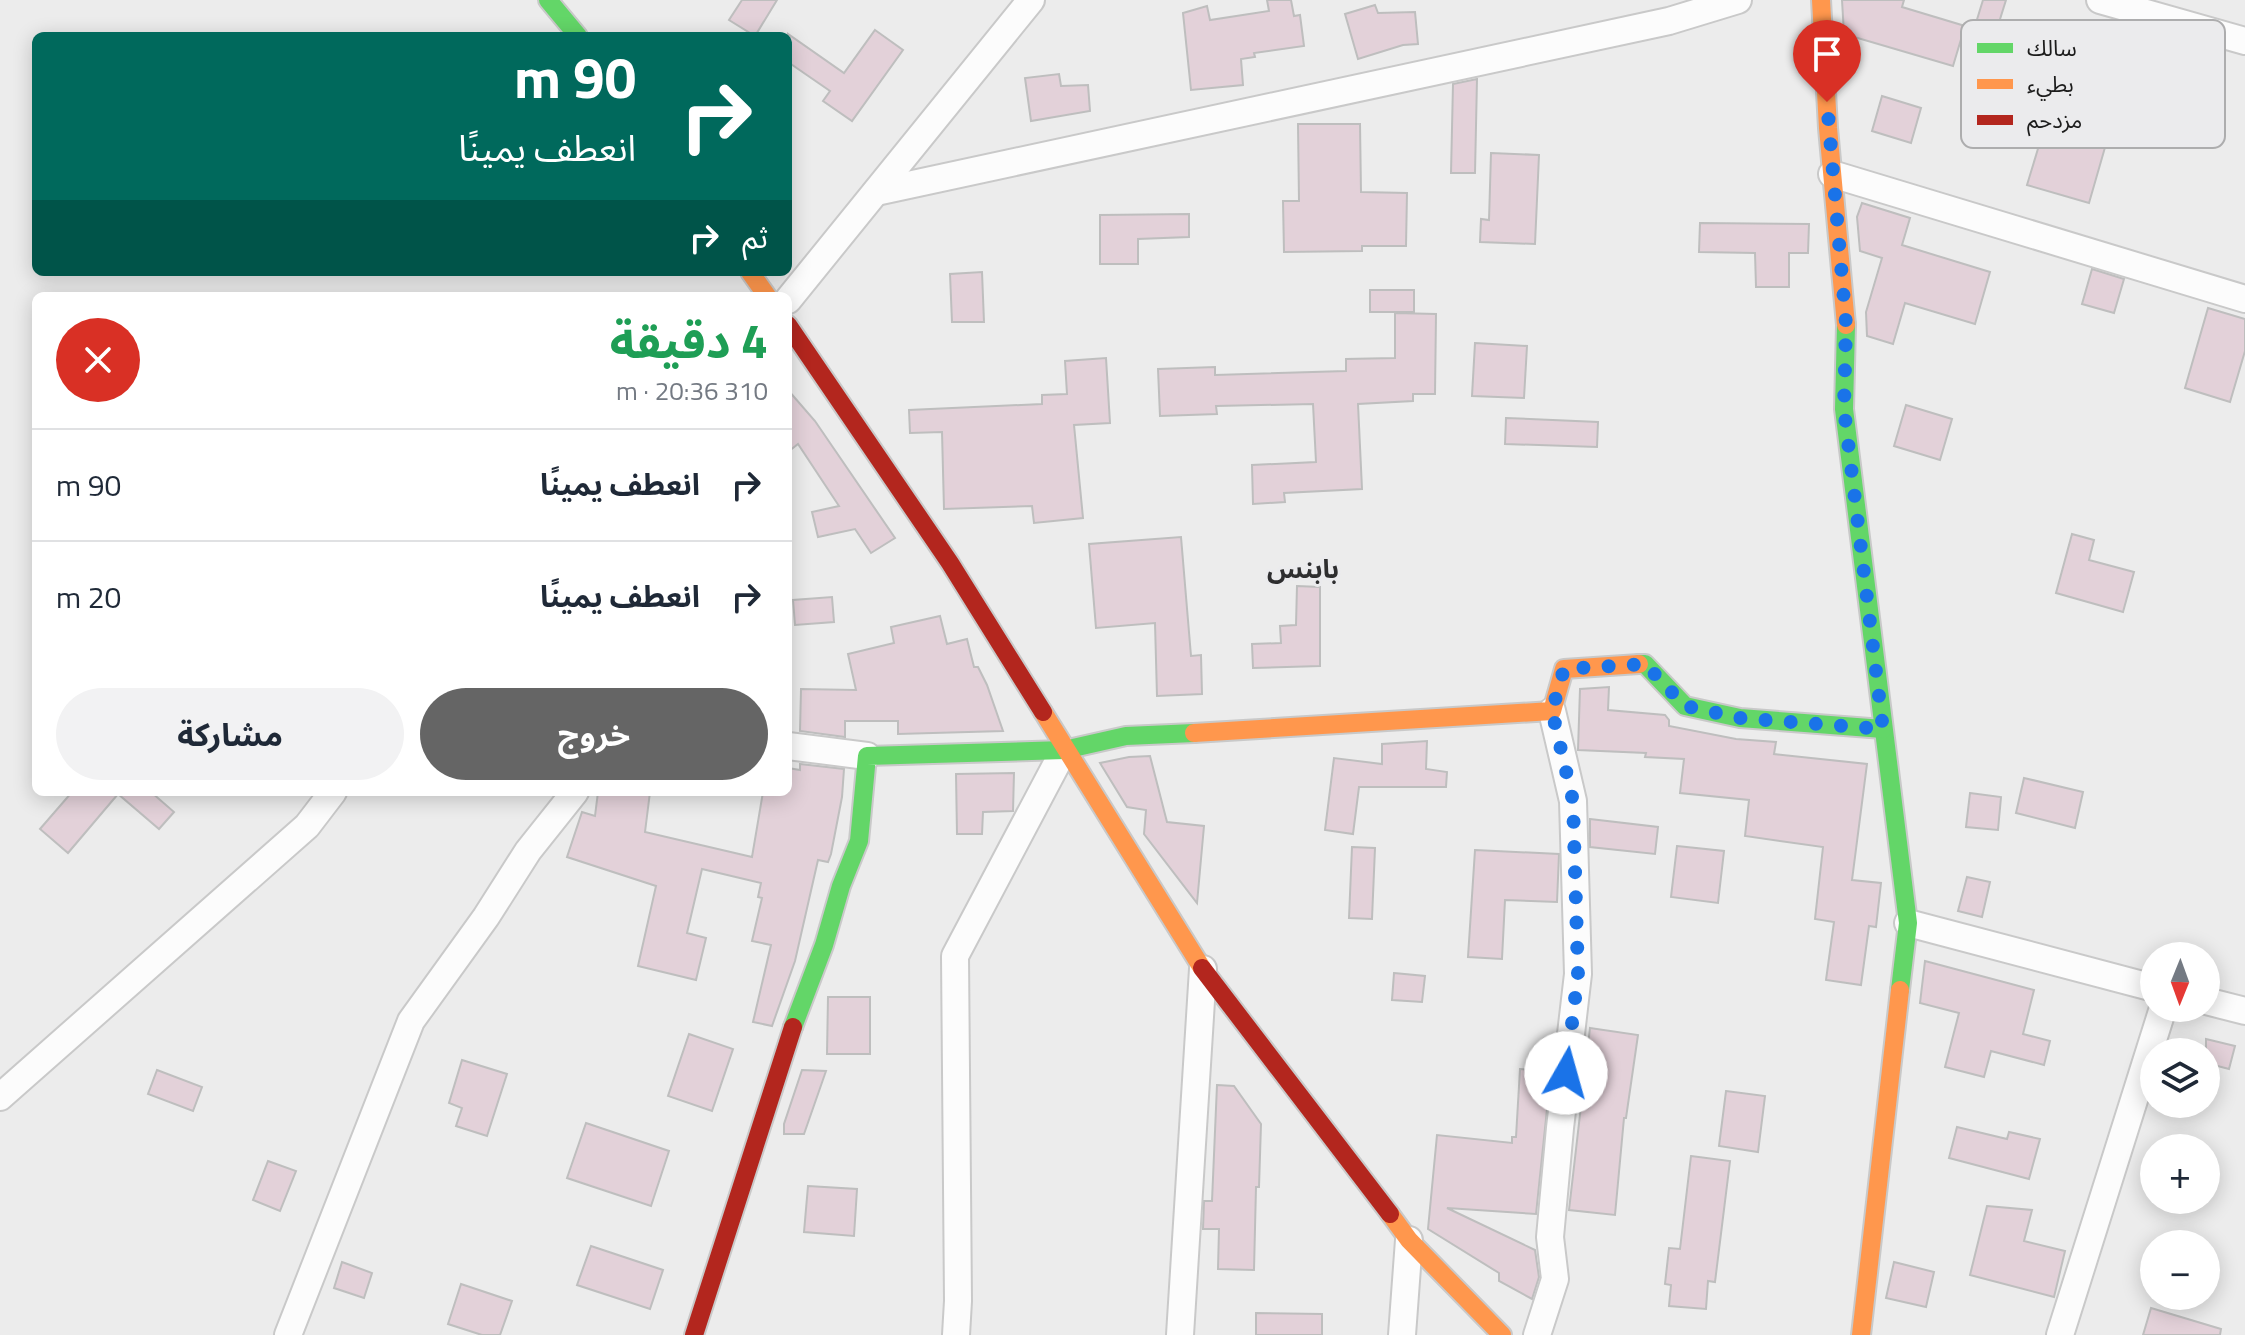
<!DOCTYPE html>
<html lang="ar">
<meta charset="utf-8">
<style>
:root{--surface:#fff;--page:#f2f2f3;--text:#1f2937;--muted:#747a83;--line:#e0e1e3;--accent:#656565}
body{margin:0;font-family:"Titillium Web","Noto Sans Arabic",sans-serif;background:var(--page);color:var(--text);direction:rtl;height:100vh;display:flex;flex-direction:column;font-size:30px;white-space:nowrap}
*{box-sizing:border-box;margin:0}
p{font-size:26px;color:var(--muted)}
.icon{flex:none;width:44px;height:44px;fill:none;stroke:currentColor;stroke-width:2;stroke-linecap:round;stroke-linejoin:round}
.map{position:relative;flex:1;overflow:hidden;direction:ltr}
.side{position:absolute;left:32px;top:292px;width:760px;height:504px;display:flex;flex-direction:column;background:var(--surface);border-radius:12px;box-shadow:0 4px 20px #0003;direction:rtl}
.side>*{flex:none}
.top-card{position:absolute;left:32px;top:32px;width:760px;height:244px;border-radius:12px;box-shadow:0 4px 20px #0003;direction:rtl;background:#00695c;color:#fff;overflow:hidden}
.needle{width:52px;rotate:181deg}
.fabs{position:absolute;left:2140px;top:942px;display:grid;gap:16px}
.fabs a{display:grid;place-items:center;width:80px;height:80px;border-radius:50%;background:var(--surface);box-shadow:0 4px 20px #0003;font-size:40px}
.pin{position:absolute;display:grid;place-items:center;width:68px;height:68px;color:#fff;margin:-82px -34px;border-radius:50% 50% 50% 0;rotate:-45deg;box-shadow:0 0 8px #0007}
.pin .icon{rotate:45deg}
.me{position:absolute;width:88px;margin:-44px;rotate:7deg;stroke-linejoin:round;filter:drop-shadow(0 0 6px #0008)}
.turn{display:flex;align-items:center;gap:28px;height:168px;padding:0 24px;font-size:36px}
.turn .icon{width:104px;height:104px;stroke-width:2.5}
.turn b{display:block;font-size:56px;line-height:68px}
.then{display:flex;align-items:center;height:76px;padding:0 24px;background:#0003;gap:16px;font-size:30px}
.round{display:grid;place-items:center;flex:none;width:84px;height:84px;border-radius:42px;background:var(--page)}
.head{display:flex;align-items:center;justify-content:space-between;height:136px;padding:0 24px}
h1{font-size:48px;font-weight:700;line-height:60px;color:#1e9e55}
.primary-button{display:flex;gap:16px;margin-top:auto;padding:16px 24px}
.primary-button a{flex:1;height:92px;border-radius:48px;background:var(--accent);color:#fff;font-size:32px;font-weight:700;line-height:92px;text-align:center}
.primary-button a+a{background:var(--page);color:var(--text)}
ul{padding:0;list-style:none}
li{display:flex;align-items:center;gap:24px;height:112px;padding:0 24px;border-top:2px solid var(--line)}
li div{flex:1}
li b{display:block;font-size:30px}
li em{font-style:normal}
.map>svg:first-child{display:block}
.building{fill:#e3d1d9;stroke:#bebebe;stroke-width:2}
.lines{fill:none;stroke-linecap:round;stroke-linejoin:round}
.street-casing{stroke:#c9c9c9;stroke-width:30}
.fast-casing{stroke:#c9c9c9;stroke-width:22}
.slow-casing{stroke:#c9c9c9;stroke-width:22}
.jam-casing{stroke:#c9c9c9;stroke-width:22}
.street{stroke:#fcfcfc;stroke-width:26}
.fast{stroke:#63d668;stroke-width:18}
.slow{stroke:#ff974d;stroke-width:18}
.jam{stroke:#b3261e;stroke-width:18}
.route{stroke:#1a73e8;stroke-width:14;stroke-dasharray:0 25.2}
.labels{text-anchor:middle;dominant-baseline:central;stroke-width:6;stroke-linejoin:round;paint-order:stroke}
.quarter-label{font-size:26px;font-weight:bold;fill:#2e2e2f;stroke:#ebebed}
.key{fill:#ebebed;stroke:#adadae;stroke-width:2}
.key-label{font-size:22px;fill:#1c1c1c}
</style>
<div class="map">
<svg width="2245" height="1335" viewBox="0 0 2245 1335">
<rect width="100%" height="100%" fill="#ececec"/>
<g class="building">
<polygon points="742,0 777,0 755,36 729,20"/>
<polygon points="1267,0 1291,0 1294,16 1300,15 1304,46 1254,53 1255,57 1241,59 1243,85 1191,90 1183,13 1207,6 1210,20 1269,11"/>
<polygon points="1842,0 1904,0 1902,7 1965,26 1953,66 1844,34"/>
<polygon points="1983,0 2006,0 1996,32 1975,26"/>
<polygon points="1375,5 1378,13 1415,12 1418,44 1403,45 1358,59 1345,14"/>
<polygon points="875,30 903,50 852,121 823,101 830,91 788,62 788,34 844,73"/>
<polygon points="1059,74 1061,86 1088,85 1090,111 1031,121 1025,78"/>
<polygon points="1477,79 1475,173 1451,173 1453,84"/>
<polygon points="1882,96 1921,108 1911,143 1872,131"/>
<polygon points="2047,119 2108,137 2089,203 2027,185"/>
<polygon points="1298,124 1360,124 1361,192 1407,193 1406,246 1362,246 1362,251 1284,252 1283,201 1299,201"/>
<polygon points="1491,153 1539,155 1535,244 1480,242 1481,219 1489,220"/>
<polygon points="1862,203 1910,218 1902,245 1990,272 1975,324 1905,303 1893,344 1867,336 1866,312 1882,258 1860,251 1857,217"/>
<polygon points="1189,214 1189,237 1138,239 1138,264 1100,264 1100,215"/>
<polygon points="1700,223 1809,224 1808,253 1789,253 1789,287 1756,287 1755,253 1699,252"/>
<polygon points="2092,269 2124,279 2114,313 2082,304"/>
<polygon points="982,272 984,322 952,322 950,274"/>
<rect x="1370" y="290" width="44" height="22"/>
<polygon points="2208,308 2245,319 2245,351 2230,402 2185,388"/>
<polygon points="1395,313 1436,314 1435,394 1413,394 1413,401 1358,404 1362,489 1284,493 1285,502 1253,504 1252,465 1316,462 1313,404 1216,406 1217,414 1160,416 1158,369 1215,367 1215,375 1346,371 1346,359 1395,358"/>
<polygon points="1475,343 1527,346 1524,398 1472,396"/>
<polygon points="1106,358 1110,423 1074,425 1083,518 1034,523 1032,506 944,509 942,432 910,433 909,410 1042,404 1042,395 1067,394 1065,361"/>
<polygon points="788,390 815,421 895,538 871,553 855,529 818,537 812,512 839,506 798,444 788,452"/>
<polygon points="1906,405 1952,419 1940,460 1894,446"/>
<polygon points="1506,418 1598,422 1597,447 1505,444"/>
<polygon points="2072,534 2094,540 2089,560 2134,572 2123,612 2056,593"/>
<polygon points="1181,537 1191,656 1201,655 1202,694 1157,696 1155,623 1096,628 1089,544"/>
<polygon points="1297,586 1320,587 1320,666 1253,668 1252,644 1281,643 1280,626 1296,625"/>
<polygon points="832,597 834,622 795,625 793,600"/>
<polygon points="940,616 947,644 967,639 974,667 978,667 987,685 1003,731 898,734 898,721 845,721 845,737 800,731 801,689 856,690 848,654 894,643 891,627"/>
<polygon points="1609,687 1608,710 1665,715 1669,720 1669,726 1736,739 1776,742 1774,754 1867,764 1852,880 1881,883 1876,927 1869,926 1861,985 1826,980 1834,922 1815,919 1823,847 1745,836 1749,800 1680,793 1684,759 1645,757 1646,753 1578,750 1580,689"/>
<polygon points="1427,741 1426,769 1447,772 1446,787 1359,787 1353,834 1325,830 1334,758 1382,764 1382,744"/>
<polygon points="1150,756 1167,822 1204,826 1197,903 1144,834 1146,810 1127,807 1100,763 1129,757"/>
<polygon points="800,764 844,769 842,797 831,854 828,862 818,860 795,961 772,1026 753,1022 771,945 752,941 762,898 758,897 761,883 702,869 687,933 706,938 696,980 638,966 656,886 567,857 582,812 595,816 598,792 650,792 645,832 752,857 763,792 788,792 788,768 800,770"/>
<polygon points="1014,773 1013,811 983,812 982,834 957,834 956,774"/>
<polygon points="2024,778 2083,792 2075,828 2016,813"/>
<polygon points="72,792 151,792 174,812 159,829 118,794 68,853 40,829"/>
<polygon points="1970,793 2001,797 1998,830 1966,827"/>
<polygon points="1590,819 1658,827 1655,854 1590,847"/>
<polygon points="1677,846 1724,851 1718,903 1671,897"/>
<polygon points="1352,847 1375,848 1372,919 1349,918"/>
<polygon points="1475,850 1559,854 1557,902 1505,900 1502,959 1468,957"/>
<polygon points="1967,877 1990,882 1982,917 1958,911"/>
<polygon points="1925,961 2034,990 2023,1034 2050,1041 2044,1065 1991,1051 1984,1077 1945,1067 1959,1013 1920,1003"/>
<polygon points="1394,973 1425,976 1422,1002 1392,1000"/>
<polygon points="828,997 870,997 870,1054 827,1054"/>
<polygon points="1590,1028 1638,1035 1626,1118 1624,1118 1615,1215 1569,1210"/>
<polygon points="689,1034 733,1049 712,1111 668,1096"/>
<polygon points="2206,1039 2235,1046 2229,1069 2206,1063"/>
<polygon points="462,1060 507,1074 487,1136 456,1126 462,1108 449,1103"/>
<polygon points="1520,1069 1551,1071 1536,1214 1447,1208 1535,1250 1539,1277 1532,1299 1499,1281 1499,1273 1428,1229 1437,1135 1512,1143 1512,1137 1516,1137"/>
<polygon points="157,1070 202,1087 193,1111 148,1094"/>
<polygon points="802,1070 826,1071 804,1134 784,1134 784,1124"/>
<polygon points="1217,1085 1234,1086 1261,1124 1259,1187 1256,1187 1254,1270 1218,1269 1219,1229 1203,1229 1204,1201 1212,1201"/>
<polygon points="1726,1091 1765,1096 1758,1152 1719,1146"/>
<polygon points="586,1123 669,1151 651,1206 567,1178"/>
<polygon points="1957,1127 2007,1139 2009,1132 2040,1139 2029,1179 1949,1158"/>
<polygon points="1691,1156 1730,1161 1715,1282 1708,1281 1706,1309 1669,1306 1671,1285 1665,1284 1669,1248 1680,1249"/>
<polygon points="268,1161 296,1171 280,1211 253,1200"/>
<polygon points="808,1186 857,1189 854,1236 804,1232"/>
<polygon points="1987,1206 2032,1210 2024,1241 2065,1251 2054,1297 1970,1275"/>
<polygon points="591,1246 663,1270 650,1309 577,1285"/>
<polygon points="342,1262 372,1273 364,1298 334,1288"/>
<polygon points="1894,1262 1934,1272 1926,1307 1886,1298"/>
<polygon points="461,1284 512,1301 500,1335 482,1335 448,1324"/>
<polygon points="2151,1308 2221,1329 2220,1335 2143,1335"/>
<polygon points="1256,1313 1322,1314 1322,1335 1256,1335"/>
</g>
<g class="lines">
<g class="street-casing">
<g id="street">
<polyline points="2100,0 2245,41"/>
<polyline points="1832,174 2245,299"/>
<polyline points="876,192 1669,21 1738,0"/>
<polyline points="788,300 1031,0"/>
<polyline points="788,746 867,756"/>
<polyline points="1908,923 2154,988"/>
<polyline points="2206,1001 2245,1011"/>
<polyline points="0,1097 307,826 333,792"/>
<polyline points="288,1335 411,1021 486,917 528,851 575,792"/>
<polyline points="956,1335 958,1301 955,956 1064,750"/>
<polyline points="1180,1335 1203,969"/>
<polyline points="1402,1335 1409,1240"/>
<polyline points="1537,1335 1555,1279 1550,1237 1560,1128 1578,974 1573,801 1552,711"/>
<polyline points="2060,1335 2163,1008"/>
</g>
</g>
<g class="fast-casing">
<g id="fast">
<polyline points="548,0 578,36"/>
<polyline points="1846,325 1844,409 1908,923 1900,990"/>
<polyline points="1639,664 1645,664 1685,706 1740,718 1883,729"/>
<polyline points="793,1027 824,945 841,886 859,841 867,756 1064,750 1126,736 1194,733"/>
</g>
</g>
<g class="slow-casing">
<g id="slow">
<polyline points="1821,0 1828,128 1846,325"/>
<polyline points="750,272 767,296"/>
<polyline points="1043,712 1202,968"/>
<polyline points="1194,733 1552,711 1564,669 1639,664"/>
<polyline points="1390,1214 1409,1240 1502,1335"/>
<polyline points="1861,1335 1900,990"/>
</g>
</g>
<g class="jam-casing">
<g id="jam">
<polyline points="788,325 950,563 1043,712"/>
<polyline points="1202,968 1390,1214"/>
<polyline points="694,1335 793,1027"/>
</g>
</g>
<use href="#street" class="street"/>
<use href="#fast" class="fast"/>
<use href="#slow" class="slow"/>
<use href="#jam" class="jam"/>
</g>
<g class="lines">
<polyline class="route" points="1566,1073 1578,974 1573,801 1552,711 1564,669 1645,664 1685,706 1740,718 1883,729 1844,409 1846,324 1827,102"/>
</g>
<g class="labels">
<g class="quarter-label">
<text x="1303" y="568">بابنس</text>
</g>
</g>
<rect x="1961" y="20" width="264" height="128" rx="12" class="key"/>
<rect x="1977" y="43" width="36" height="10" fill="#63d668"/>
<rect x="1977" y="79" width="36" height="10" fill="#ff974d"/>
<rect x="1977" y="115" width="36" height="10" fill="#b3261e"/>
<g class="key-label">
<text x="2027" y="56">سالك</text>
<text x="2027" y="92">بطيء</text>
<text x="2027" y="128">مزدحم</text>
</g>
</svg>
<div class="fabs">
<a><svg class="needle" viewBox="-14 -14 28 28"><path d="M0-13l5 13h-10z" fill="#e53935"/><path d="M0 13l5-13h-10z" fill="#747a83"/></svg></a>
<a><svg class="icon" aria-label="layers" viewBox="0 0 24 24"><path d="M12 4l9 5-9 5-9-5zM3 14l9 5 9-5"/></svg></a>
<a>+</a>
<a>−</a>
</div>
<div class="pin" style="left:1827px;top:102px;background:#d93025"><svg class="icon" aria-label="arrive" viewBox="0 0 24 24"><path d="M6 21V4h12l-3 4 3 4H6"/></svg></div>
<svg class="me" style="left:1566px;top:1073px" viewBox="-20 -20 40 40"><circle r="19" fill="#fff"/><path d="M0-13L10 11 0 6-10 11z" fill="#1a73e8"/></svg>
<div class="top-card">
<div class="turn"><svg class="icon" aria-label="right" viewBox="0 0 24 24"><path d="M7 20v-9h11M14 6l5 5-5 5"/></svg><div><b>90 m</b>انعطف يمينًا</div></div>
<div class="then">ثم<svg class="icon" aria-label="right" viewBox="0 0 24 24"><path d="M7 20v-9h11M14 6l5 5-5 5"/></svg></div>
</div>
<section class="side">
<div class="head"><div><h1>4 دقيقة</h1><p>310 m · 20:36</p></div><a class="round" style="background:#d93025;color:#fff"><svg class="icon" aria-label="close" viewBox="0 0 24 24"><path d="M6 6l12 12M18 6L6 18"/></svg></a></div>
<ul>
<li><svg class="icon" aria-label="right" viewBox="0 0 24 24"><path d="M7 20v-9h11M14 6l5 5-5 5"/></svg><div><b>انعطف يمينًا</b></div><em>90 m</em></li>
<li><svg class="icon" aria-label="right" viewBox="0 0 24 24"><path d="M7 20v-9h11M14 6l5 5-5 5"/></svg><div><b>انعطف يمينًا</b></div><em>20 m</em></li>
</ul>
<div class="primary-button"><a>خروج</a><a>مشاركة</a></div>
</section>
</div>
